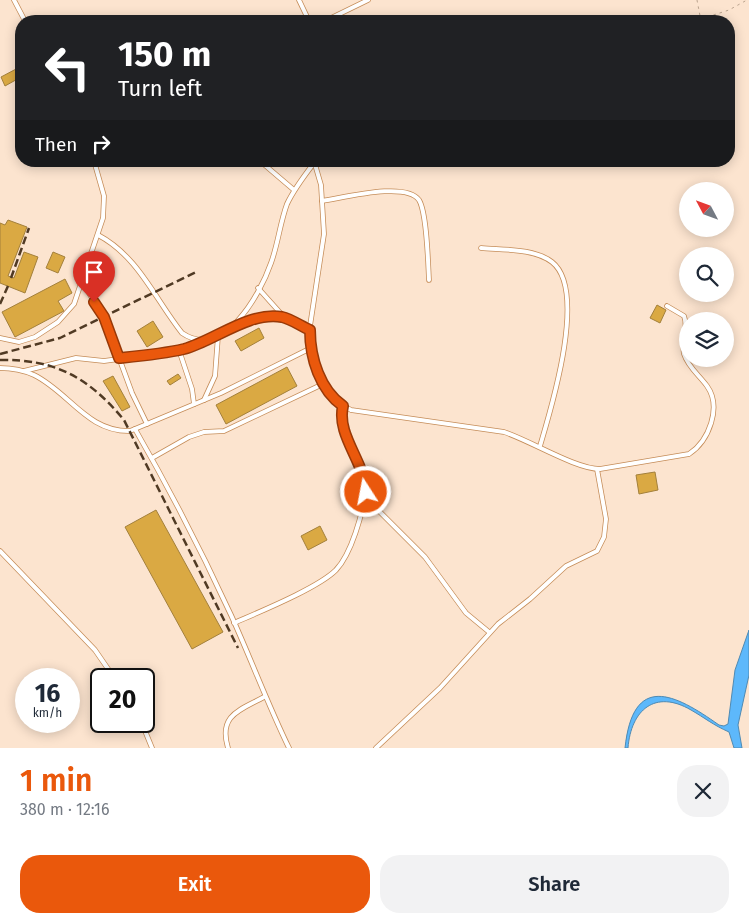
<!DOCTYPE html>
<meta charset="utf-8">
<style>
:root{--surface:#fff;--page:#f2f2f3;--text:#1f2937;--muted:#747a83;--accent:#ea580c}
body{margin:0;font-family:"Fira Sans",sans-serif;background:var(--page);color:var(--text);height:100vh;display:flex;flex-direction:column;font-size:19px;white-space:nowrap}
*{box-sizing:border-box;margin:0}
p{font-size:16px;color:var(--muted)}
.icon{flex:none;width:28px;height:28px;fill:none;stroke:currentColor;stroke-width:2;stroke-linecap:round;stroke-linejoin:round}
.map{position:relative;height:748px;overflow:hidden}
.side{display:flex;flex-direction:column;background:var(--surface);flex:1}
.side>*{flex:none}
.banner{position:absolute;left:15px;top:15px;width:720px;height:152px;border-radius:20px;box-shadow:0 2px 12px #0003;background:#202124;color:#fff;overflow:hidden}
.needle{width:32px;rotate:311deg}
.tools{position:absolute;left:679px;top:182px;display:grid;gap:10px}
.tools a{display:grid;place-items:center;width:55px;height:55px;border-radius:50%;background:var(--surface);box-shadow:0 2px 12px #0003;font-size:25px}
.speed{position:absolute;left:15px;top:668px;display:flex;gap:10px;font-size:25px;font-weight:700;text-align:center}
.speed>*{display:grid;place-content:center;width:65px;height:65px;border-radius:50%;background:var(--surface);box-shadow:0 2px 12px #0003;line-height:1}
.speed small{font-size:12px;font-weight:400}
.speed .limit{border:2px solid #111;border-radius:8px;background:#fff;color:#111}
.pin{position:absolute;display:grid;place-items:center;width:42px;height:42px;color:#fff;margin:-51px -21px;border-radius:50% 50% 50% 0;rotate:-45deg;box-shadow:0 0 5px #0007}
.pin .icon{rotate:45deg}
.me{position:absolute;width:55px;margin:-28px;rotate:349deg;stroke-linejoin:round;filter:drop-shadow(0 0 4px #0008)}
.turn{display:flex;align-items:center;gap:18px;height:105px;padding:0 20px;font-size:22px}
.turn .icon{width:65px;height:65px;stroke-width:2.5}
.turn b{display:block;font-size:35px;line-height:42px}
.then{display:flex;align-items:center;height:48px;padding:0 20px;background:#0003;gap:10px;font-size:19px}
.round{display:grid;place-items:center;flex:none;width:52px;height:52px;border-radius:20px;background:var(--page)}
.headline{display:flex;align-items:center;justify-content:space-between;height:85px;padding:0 20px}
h1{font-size:30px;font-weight:600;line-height:38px;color:var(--accent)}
.action{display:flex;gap:10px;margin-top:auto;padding:10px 20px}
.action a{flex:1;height:58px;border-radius:20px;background:var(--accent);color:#fff;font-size:20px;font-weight:600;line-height:58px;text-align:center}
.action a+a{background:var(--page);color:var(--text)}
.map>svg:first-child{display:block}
.water{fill:#5db8fb;stroke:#508ab2}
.building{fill:#daa943;stroke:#a3803b}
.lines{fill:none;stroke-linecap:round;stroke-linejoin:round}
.service-casing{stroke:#c58c58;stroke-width:5.5}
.path{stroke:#baa38e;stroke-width:1;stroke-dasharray:2.5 4;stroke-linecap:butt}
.service{stroke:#fff;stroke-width:4}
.rail{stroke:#503a24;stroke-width:2.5;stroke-dasharray:8 4;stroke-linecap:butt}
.route-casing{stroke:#983908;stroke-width:12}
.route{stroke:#ea580c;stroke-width:9}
</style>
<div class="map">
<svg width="749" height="748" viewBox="0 0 749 748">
<rect width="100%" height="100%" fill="#fce4cf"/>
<path class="water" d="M 749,630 L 749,675 L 738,725 L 742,748 L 734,748 L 729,732 C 713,725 705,718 691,710 C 655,689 631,710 628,748 L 625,748 C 633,673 674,693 719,725 L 724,726 L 728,724 L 735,670 Z"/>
<g class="building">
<polygon points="18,68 21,77 5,86 1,77"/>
<polygon points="8,220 27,227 8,276 14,278 24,252 38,257 25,293 0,283 0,223 5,225"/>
<polygon points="53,252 65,257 58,273 46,268"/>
<polygon points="65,279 72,293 58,301 64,311 15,337 2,312"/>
<polygon points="657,305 666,310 660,323 650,318"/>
<polygon points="153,321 163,337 147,347 137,331"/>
<polygon points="259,328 264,338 241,351 235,341"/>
<polygon points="287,367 297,386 226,424 216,405"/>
<polygon points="178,374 181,378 170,385 167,381"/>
<polygon points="113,376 130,407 122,411 103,381"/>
<polygon points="655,472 658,490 639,494 636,475"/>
<polygon points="156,510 223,632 192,649 125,527"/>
<polygon points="320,526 327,540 308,550 301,536"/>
</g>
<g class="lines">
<g class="service-casing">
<g id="service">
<polyline points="14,0 25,21"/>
<polyline points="299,0 309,21"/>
<polyline points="325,21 368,0"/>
<polyline points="260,161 294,190"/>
<path d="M 314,161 L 321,185 L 324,234 L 310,326 L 311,348 L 325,388 L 336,401 L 351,410 L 504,432 C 531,441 576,469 600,469 L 689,454 C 709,441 722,407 707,386 C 699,375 688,367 684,354 C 681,341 689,328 684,316 L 667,306"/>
<path d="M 322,201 C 343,198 406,181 419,200 C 427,213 428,263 429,280"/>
<path d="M 98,235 C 138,256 155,299 182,333 C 223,361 260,295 271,263 C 278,244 280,223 287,204 C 294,189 304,176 314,163"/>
<path d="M 481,248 C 503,250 534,248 552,262 C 588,290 551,409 540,446"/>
<polyline points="82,282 104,317 132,393 147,424"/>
<polyline points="258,288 284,317"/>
<path d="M 234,326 C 271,314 275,313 310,330"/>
<polyline points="0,338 19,342 35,337 58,322 74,304 103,218 104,196 94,161"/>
<polyline points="179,350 192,389 194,404"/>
<path d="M 0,368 C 12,368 23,370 34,375 C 69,392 87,432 130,431 L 221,393 L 311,348"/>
<polyline points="24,371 76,358 104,361 169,352 186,348 201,341"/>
<polyline points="204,400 215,376 218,336"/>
<polyline points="343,406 343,426 362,470 366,492 375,507 425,557 466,613 489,632"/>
<path d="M 135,429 C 170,490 202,552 231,615 C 251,659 268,705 289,748"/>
<polyline points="152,458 189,437 204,432 224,431 323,384"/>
<polyline points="0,551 95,650 115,679"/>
<path d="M 234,623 C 259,612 318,588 336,570 C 352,553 362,514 366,492"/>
<polyline points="141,721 152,748"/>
<path d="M 228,748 C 218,715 240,710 264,697"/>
<polyline points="376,748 440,688 498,624 530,599 566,566 597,551 604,537 606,519 597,469"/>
</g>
</g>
<g class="path">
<polyline points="697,0 701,21"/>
<polyline points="701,19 729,10 747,0"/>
<polyline points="440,161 474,163 492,161"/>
</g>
<use href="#service" class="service"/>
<g class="rail">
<polyline points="11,278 29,228"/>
<polyline points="0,304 8,286"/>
<polyline points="0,354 60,338 196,272"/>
<path d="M 0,360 C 56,359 89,378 124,420 L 238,648"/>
</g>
</g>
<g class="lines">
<g class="route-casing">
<path id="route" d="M 94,302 L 104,317 L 119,358 C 140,356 163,354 184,349 C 214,341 249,311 282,317 C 291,319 301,326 310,330 C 310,358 320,390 343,406 C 336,435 365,462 366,492"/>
</g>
<use href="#route" class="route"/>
</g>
</svg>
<div class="tools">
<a><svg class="needle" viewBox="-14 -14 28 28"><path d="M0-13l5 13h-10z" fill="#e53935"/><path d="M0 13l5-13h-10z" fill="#747a83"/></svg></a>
<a><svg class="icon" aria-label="search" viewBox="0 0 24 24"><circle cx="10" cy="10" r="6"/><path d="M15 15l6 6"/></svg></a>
<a><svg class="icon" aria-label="layers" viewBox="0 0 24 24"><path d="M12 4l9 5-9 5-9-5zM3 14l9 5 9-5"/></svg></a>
</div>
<div class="speed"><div>16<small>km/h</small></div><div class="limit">20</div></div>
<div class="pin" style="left:94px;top:302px;background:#d93025"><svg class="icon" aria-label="arrive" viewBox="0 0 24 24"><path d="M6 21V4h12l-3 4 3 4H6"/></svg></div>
<svg class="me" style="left:366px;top:492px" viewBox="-20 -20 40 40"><circle r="17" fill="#ea580c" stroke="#fff" stroke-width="3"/><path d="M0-11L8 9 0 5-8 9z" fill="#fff"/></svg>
<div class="banner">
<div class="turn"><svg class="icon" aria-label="left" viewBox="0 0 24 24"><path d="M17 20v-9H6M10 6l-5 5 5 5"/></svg><div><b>150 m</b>Turn left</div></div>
<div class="then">Then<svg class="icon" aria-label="right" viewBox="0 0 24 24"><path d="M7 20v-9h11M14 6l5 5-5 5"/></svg></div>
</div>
</div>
<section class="side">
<div class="headline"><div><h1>1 min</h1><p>380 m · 12:16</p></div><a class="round"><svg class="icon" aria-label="close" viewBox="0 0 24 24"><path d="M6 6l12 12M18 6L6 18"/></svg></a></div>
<div class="action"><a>Exit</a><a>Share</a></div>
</section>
